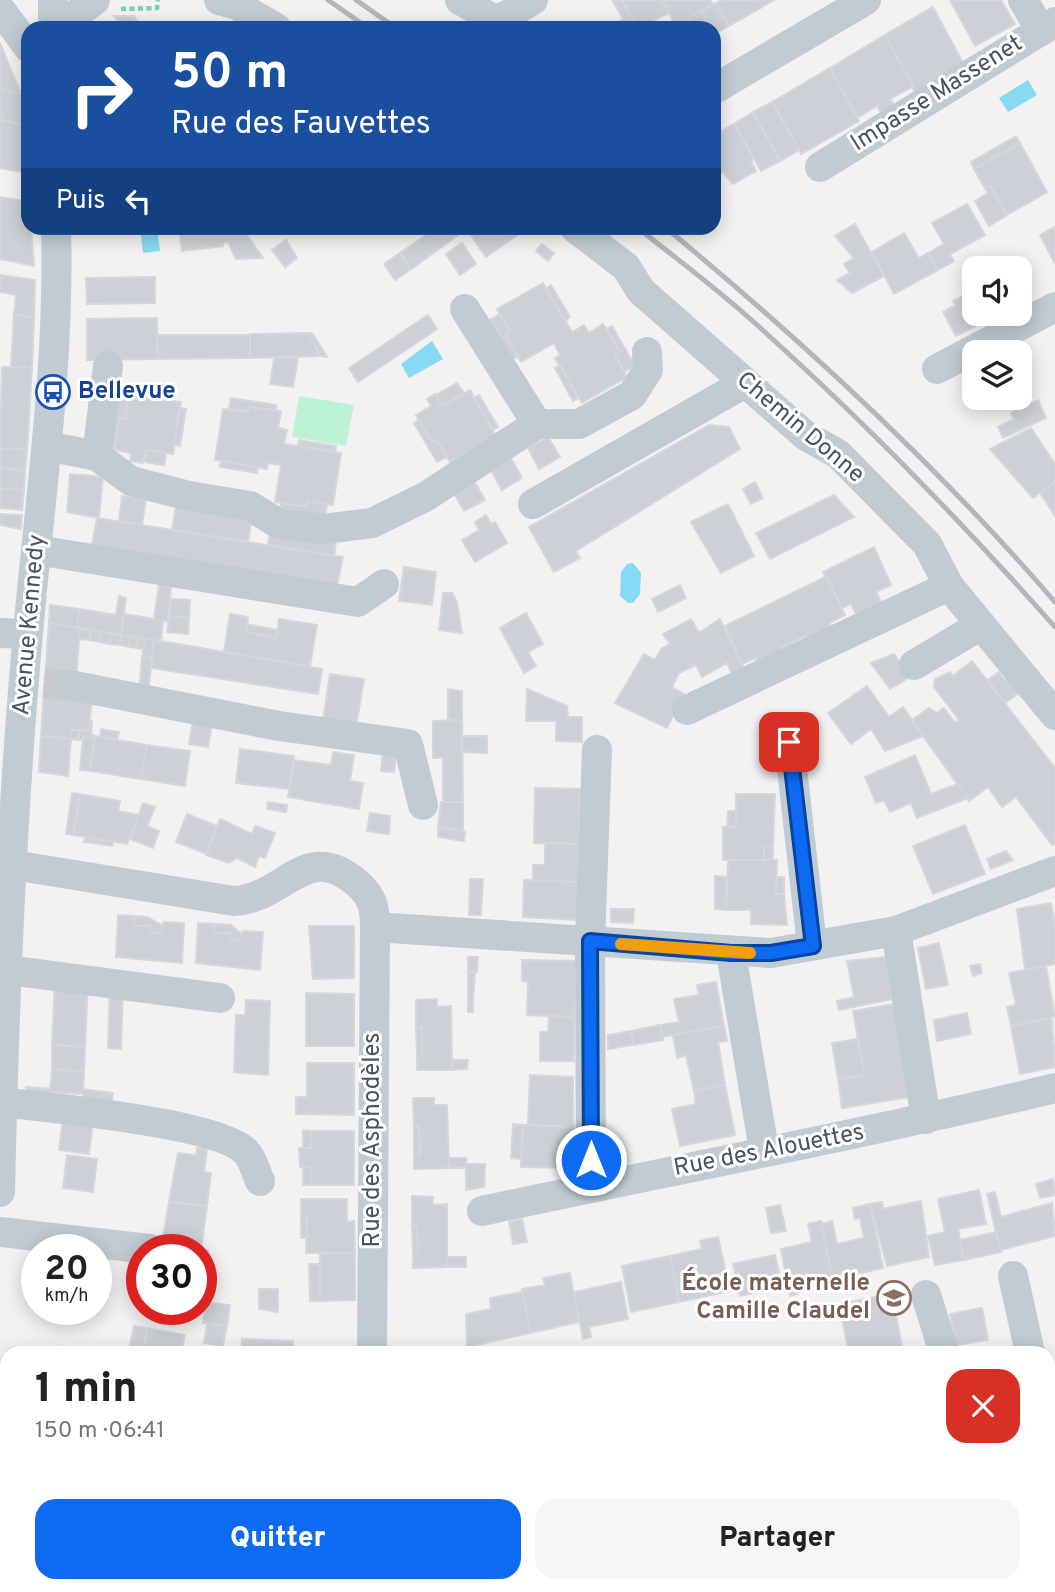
<!DOCTYPE html>
<html lang="fr">
<meta charset="utf-8">
<style>
:root{--surface:#fff;--page:#f6f6f6;--text:#222;--muted:#767676;--accent:#0c6af3}
body{margin:0;font-family:Overpass,sans-serif;background:var(--page);color:var(--text);height:100vh;display:flex;flex-direction:column;font-size:26px;white-space:nowrap}
*{box-sizing:border-box;margin:0}
p{font-size:23px;color:var(--muted)}
.icon{flex:none;width:38px;height:38px;fill:none;stroke:currentColor;stroke-width:2;stroke-linecap:round;stroke-linejoin:round}
.map{position:relative;flex:1;overflow:hidden}
.side{position:absolute;left:0px;top:1346px;width:1055px;height:247px;display:flex;flex-direction:column;background:var(--surface);border-radius:21px 21px 0 0;box-shadow:0 4px 18px #0003}
.side>*{flex:none}
.hud{position:absolute;left:21px;top:21px;width:700px;height:214px;border-radius:21px;box-shadow:0 4px 18px #0003;background:#1a4fa0;color:#fff;overflow:hidden}
.buttons{position:absolute;left:962px;top:256px;display:grid;gap:14px}
.buttons a{display:grid;place-items:center;width:70px;height:70px;border-radius:14px;background:var(--surface);box-shadow:0 4px 18px #0003;font-size:35px}
.speed{position:absolute;left:21px;top:1234px;display:flex;gap:14px;font-size:35px;font-weight:700;text-align:center}
.speed>*{display:grid;place-content:center;width:91px;height:91px;border-radius:50%;background:var(--surface);box-shadow:0 4px 18px #0003;line-height:1}
.speed small{font-size:18px;font-weight:400}
.speed .limit{border:10px solid #d22;background:#fff;color:#111}
.pin{position:absolute;display:grid;place-items:center;width:60px;height:60px;color:#fff;margin:-30px;border-radius:14px;box-shadow:0 4px 10px #0006}
.me{position:absolute;width:77px;margin:-38px;rotate:0deg;stroke-linejoin:round;filter:drop-shadow(0 0 5px #0008)}
.turn{display:flex;align-items:center;gap:24px;height:147px;padding:0 35px;font-size:32px}
.turn .icon{width:91px;height:91px;stroke-width:2.5}
.turn b{display:block;font-size:49px;line-height:60px}
.then{display:flex;align-items:center;height:66px;padding:0 35px;background:#0003;gap:14px;font-size:26px}
.round{display:grid;place-items:center;flex:none;width:74px;height:74px;border-radius:21px;background:var(--page)}
.summary{display:flex;align-items:center;justify-content:space-between;height:119px;padding:0 35px}
h1{font-size:42px;font-weight:800;line-height:52px}
.action{display:flex;gap:14px;margin-top:auto;padding:14px 35px}
.action a{flex:1;height:80px;border-radius:21px;background:var(--accent);color:#fff;font-size:28px;font-weight:800;line-height:80px;text-align:center}
.action a+a{background:var(--page);color:var(--text)}
.map>svg:first-child{display:block}
.green{fill:#bdf3d4}
.water{fill:#87daf3}
.building{fill:#cdd0d6;stroke:#d5d7dd;stroke-width:2}
.lines{fill:none;stroke-linecap:round;stroke-linejoin:round}
.minor-tunnel{stroke:#c8cacd;stroke-width:30;stroke-dasharray:30 15;stroke-linecap:butt}
.path{stroke:#72d4a7;stroke-width:4.5;stroke-dasharray:5 3.5;stroke-linecap:butt}
.minor{stroke:#c1cbd3;stroke-width:30}
.rail{stroke:#b3b6bc;stroke-width:5}
.route-casing{stroke:#08459e;stroke-width:18}
.route{stroke:#0c6af3;stroke-width:12}
.slow{stroke:#f59e0b;stroke-width:12}
.labels{text-anchor:middle;dominant-baseline:central;stroke-width:6;stroke-linejoin:round;paint-order:stroke}
.street-label{font-size:24px;fill:#475460;stroke:#fff}
.transit-label{font-size:24px;font-weight:bold;fill:#164399;stroke:#fff;text-anchor:start}
.education-label{font-size:24px;font-weight:bold;fill:#785e54;stroke:#fff;text-anchor:end}
</style>
<div class="map">
<svg width="1055" height="1592" viewBox="0 0 1055 1592">
<rect width="100%" height="100%" fill="#f3f1f1"/>
<polygon class="green" points="299,396 354,405 346,446 292,437"/>
<g class="water">
<polygon points="1028,80 1037,95 1008,112 999,98"/>
<polygon points="140,228 157,228 160,251 143,253"/>
<polygon points="432,341 443,359 409,378 401,364"/>
<polygon points="633,563 641,573 640,594 633,603 628,603 620,596 621,572 627,564"/>
</g>
<g class="building">
<polygon points="622,0 630,15 638,28 607,28 623,19 613,1"/>
<polygon points="622,0 662,0 669,13 638,28"/>
<polygon points="662,0 710,0 713,5 676,26"/>
<polygon points="722,0 774,0 729,26 716,3"/>
<polygon points="950,0 1001,0 1015,24 975,46"/>
<polygon points="716,3 729,26 715,34 702,11"/>
<polygon points="933,7 963,63 916,94 885,35"/>
<polygon points="702,11 712,28 694,28 688,19"/>
<polygon points="114,16 134,16 142,28 122,28"/>
<polygon points="688,19 694,28 678,28 676,26"/>
<polygon points="885,35 913,86 890,99 896,107 882,115 877,106 857,118 830,68"/>
<polygon points="0,43 21,94 0,88"/>
<polygon points="830,68 859,121 801,154 772,102"/>
<polygon points="0,88 21,94 24,126 0,119"/>
<polygon points="772,102 799,150 780,161 753,112"/>
<polygon points="753,112 780,161 761,171 734,124"/>
<polygon points="0,119 24,126 27,173 0,168"/>
<polygon points="734,124 754,159 751,161 756,171 733,184 723,172 718,175 714,168 714,135"/>
<polygon points="1016,136 1020,143 974,169 971,162"/>
<polygon points="1020,143 1047,192 1007,215 990,185 985,188 974,169"/>
<polygon points="990,185 1007,215 989,226 975,201 988,193 985,188"/>
<polygon points="0,197 28,202 28,228 31,228 34,266 0,259"/>
<polygon points="967,204 985,235 950,254 954,261 938,270 928,253 944,244 932,223"/>
<polygon points="855,224 884,276 852,293 837,280 850,273 844,264 854,258 835,236"/>
<polygon points="1055,227 1055,264 1040,235"/>
<polygon points="179,228 242,228 263,258 236,259 228,242 223,243 223,246 182,251"/>
<polygon points="436,228 468,228 411,269 400,253"/>
<polygon points="473,228 527,228 486,257 468,231"/>
<polygon points="904,233 919,258 928,253 938,270 894,294 872,252"/>
<polygon points="286,240 297,258 285,267 272,250"/>
<polygon points="462,243 476,264 460,275 446,254"/>
<polygon points="542,244 554,253 548,261 536,251"/>
<polygon points="400,253 411,269 395,280 384,264"/>
<polygon points="0,275 35,280 34,318 14,314 16,295 0,292"/>
<polygon points="1020,276 1031,297 1020,303"/>
<polygon points="155,277 155,303 87,304 86,278"/>
<polygon points="543,283 572,332 584,325 589,333 603,324 620,352 615,355 627,377 582,403 555,358 560,355 554,343 521,362 505,334 510,331 497,309"/>
<polygon points="551,285 570,317 565,321 546,288"/>
<polygon points="975,290 975,313 992,313 994,317 956,336 943,312 956,305 953,301"/>
<polygon points="14,314 34,318 32,368 11,368"/>
<polygon points="500,314 510,331 505,334 518,357 513,359 490,320"/>
<polygon points="428,315 437,329 358,382 349,368"/>
<polygon points="157,318 158,359 87,360 87,319"/>
<polygon points="612,326 635,366 624,372 615,355 620,352 607,329"/>
<polygon points="307,333 312,333 327,357 321,356"/>
<polygon points="307,333 321,356 250,358 250,334"/>
<polygon points="157,335 250,335 250,358 158,359"/>
<polygon points="298,357 293,387 270,384 274,358"/>
<polygon points="560,365 578,398 573,401 555,368"/>
<polygon points="2,367 32,368 27,450 0,448"/>
<polygon points="457,383 464,393 442,406 436,395"/>
<polygon points="470,390 496,436 450,462 437,440 432,442 416,415 431,406 427,399 435,394 442,406"/>
<polygon points="129,394 181,402 173,454 146,450 143,463 130,461 131,453 114,450 119,418 125,419"/>
<polygon points="479,395 498,427 493,430 474,398"/>
<polygon points="116,398 128,399 125,419 119,418 115,444 109,443"/>
<polygon points="231,398 276,405 275,411 249,407 248,412 229,409"/>
<polygon points="1038,400 1046,418 1003,438 998,427 1014,419 1011,413"/>
<polygon points="249,407 281,411 278,428 287,430 284,444 341,453 333,505 308,501 307,507 275,502 281,465 268,463 267,469 215,460 223,409 248,412"/>
<polygon points="180,408 186,409 180,446 174,445"/>
<polygon points="419,420 432,442 437,440 447,457 437,462 414,423"/>
<polygon points="709,425 729,427 740,449 576,551 580,558 554,572 529,527"/>
<polygon points="1031,428 1055,464 1055,482 1033,498 990,449"/>
<polygon points="548,437 560,457 539,469 528,448"/>
<polygon points="299,440 336,446 335,452 298,446"/>
<polygon points="0,448 27,450 25,471 0,468"/>
<polygon points="146,450 166,453 164,465 144,462"/>
<polygon points="511,458 522,478 502,490 491,470"/>
<polygon points="221,461 258,467 257,473 220,467"/>
<polygon points="0,468 25,471 24,490 0,488"/>
<polygon points="70,474 103,477 99,518 67,512"/>
<polygon points="473,479 485,500 464,511 453,491"/>
<polygon points="755,482 763,498 751,504 743,489"/>
<polygon points="1055,482 1055,516 1040,493"/>
<polygon points="0,488 24,490 22,510 0,508"/>
<polygon points="834,495 854,517 770,559 756,533"/>
<polygon points="122,496 146,499 142,525 119,521"/>
<polygon points="308,501 327,504 325,516 280,509 281,503 307,507"/>
<polygon points="728,504 754,556 721,573 691,522"/>
<polygon points="176,506 252,518 248,542 172,530"/>
<polygon points="0,514 22,515 21,529 0,525"/>
<polygon points="486,515 491,524 495,522 507,543 475,562 462,540 479,530 475,522"/>
<polygon points="97,518 343,557 336,590 91,551"/>
<polygon points="270,531 336,541 334,556 268,545"/>
<polygon points="874,547 891,585 876,592 882,604 857,616 851,604 842,608 823,572"/>
<polygon points="404,567 436,572 432,605 399,601"/>
<polygon points="827,576 845,615 829,623 834,634 809,646 805,636 781,648 784,656 760,667 756,658 742,664 725,626"/>
<polygon points="159,585 171,587 168,622 163,621 161,641 121,635 124,614 154,619"/>
<polygon points="680,585 686,598 658,612 652,599"/>
<polygon points="443,593 452,593 457,602 462,633 439,630"/>
<polygon points="119,596 126,598 121,635 77,628 79,609 116,615"/>
<polygon points="171,599 190,600 189,618 169,617"/>
<polygon points="50,605 79,609 77,628 49,623"/>
<polygon points="526,613 543,644 528,652 536,666 524,673 500,628"/>
<polygon points="230,614 248,617 246,632 276,638 279,619 317,625 310,666 224,652"/>
<polygon points="169,617 189,618 188,634 167,632"/>
<polygon points="691,619 699,633 720,619 745,670 733,677 727,663 702,677 696,665 679,673 672,687 684,694 667,728 615,703 644,654 655,660 661,649 670,644 663,634"/>
<polygon points="49,623 80,628 76,682 45,679"/>
<polygon points="247,624 277,630 276,638 246,632"/>
<polygon points="80,628 91,630 90,640 79,639"/>
<polygon points="91,630 101,632 100,642 90,640"/>
<polygon points="101,632 111,633 110,644 100,642"/>
<polygon points="111,633 121,635 120,645 110,644"/>
<polygon points="121,635 130,636 129,647 120,645"/>
<polygon points="130,636 138,638 137,648 129,647"/>
<polygon points="138,638 145,639 143,649 137,648"/>
<polygon points="145,639 154,640 152,658 142,657"/>
<polygon points="154,640 322,669 318,694 151,668"/>
<polygon points="894,654 910,677 890,689 871,663"/>
<polygon points="142,657 152,658 148,693 139,692"/>
<polygon points="972,661 1055,768 1055,844 1052,845 1016,797 1002,807 988,787 969,801 912,720 929,708 937,713 944,708 955,723 959,720 934,687 935,679 950,672 953,676"/>
<polygon points="999,672 1004,679 1010,675 1022,691 1005,703 988,680"/>
<polygon points="330,674 364,679 356,727 323,721"/>
<polygon points="45,679 76,682 74,693 44,689"/>
<polygon points="867,686 889,717 903,707 923,736 885,751 871,729 851,744 828,713"/>
<polygon points="44,689 93,695 88,731 71,730 71,739 41,736"/>
<polygon points="448,689 462,691 462,720 448,720"/>
<polygon points="527,689 567,706 568,717 582,717 582,742 556,741 556,721 526,721"/>
<polygon points="193,720 212,724 208,747 189,744"/>
<polygon points="462,720 463,802 443,802 443,758 433,758 433,721"/>
<polygon points="89,721 92,721 91,738 78,740 79,730 88,731"/>
<polygon points="101,729 119,732 117,740 100,737"/>
<polygon points="71,730 79,730 78,740 71,739"/>
<polygon points="91,735 95,736 90,771 80,770 83,737 91,738"/>
<polygon points="41,736 71,739 68,776 39,772"/>
<polygon points="95,736 147,745 141,779 90,771"/>
<polygon points="462,736 487,736 487,753 462,752"/>
<polygon points="147,745 190,751 185,786 141,779"/>
<polygon points="240,749 294,756 289,789 236,783"/>
<polygon points="333,752 354,755 350,781 363,783 359,809 288,797 294,760 331,765"/>
<polygon points="383,753 396,754 394,772 381,771"/>
<polygon points="915,755 931,794 958,784 968,798 917,818 911,803 890,812 884,800 876,803 865,777"/>
<polygon points="535,788 580,789 579,844 534,843"/>
<polygon points="72,793 80,794 73,835 66,834"/>
<polygon points="80,794 120,801 118,811 139,815 127,844 73,835"/>
<polygon points="736,794 775,794 773,846 764,846 764,860 723,860 723,827 736,827"/>
<polygon points="268,802 287,805 286,812 267,809"/>
<polygon points="441,802 463,802 463,831 438,827"/>
<polygon points="143,803 155,807 147,826 159,831 153,848 130,839"/>
<polygon points="728,811 736,811 736,827 727,827"/>
<polygon points="370,813 390,816 389,834 367,831"/>
<polygon points="187,814 217,826 207,854 176,842"/>
<polygon points="220,819 252,834 255,826 275,833 265,858 259,856 255,867 237,858 229,863 206,855"/>
<polygon points="965,825 985,874 933,894 913,846"/>
<polygon points="438,827 465,832 464,841 438,837"/>
<polygon points="85,837 113,842 112,846 84,842"/>
<polygon points="545,843 579,844 578,882 533,881 533,865 545,865"/>
<polygon points="764,846 773,846 773,859 764,860"/>
<polygon points="1006,851 1013,860 991,869 987,859"/>
<polygon points="728,860 777,860 776,894 784,894 787,925 751,924 751,910 726,910"/>
<polygon points="715,876 726,877 726,910 715,909"/>
<polygon points="777,877 784,877 784,894 776,894"/>
<polygon points="470,879 483,879 481,915 469,915"/>
<polygon points="524,880 578,882 578,920 523,917"/>
<polygon points="1051,903 1055,923 1055,964 1025,970 1017,909"/>
<polygon points="611,909 634,909 633,923 611,922"/>
<polygon points="118,915 134,916 134,926 150,926 150,932 159,933 164,922 184,923 182,963 116,957"/>
<polygon points="134,916 147,917 163,926 159,933 150,932 150,926 134,926"/>
<polygon points="198,923 215,924 214,933 231,933 230,940 238,941 243,931 263,932 260,970 196,963"/>
<polygon points="215,924 231,925 242,934 238,941 230,940 231,933 214,933"/>
<polygon points="309,926 354,926 354,978 313,979"/>
<polygon points="939,943 948,985 926,989 918,948"/>
<polygon points="468,957 478,957 477,972 468,972"/>
<polygon points="886,957 892,999 839,1010 837,1001 854,997 847,961"/>
<polygon points="522,960 576,961 574,1017 527,1015 528,982 522,981"/>
<polygon points="980,964 982,973 973,976 970,966"/>
<polygon points="1046,966 1055,1017 1011,1026 1007,1007 1016,1005 1009,973"/>
<polygon points="468,972 475,972 473,1002 468,1002"/>
<polygon points="55,981 88,983 85,1047 52,1045"/>
<polygon points="716,982 724,1026 662,1037 660,1025 679,1022 674,999 699,995 697,985"/>
<polygon points="110,985 123,987 121,1049 108,1048"/>
<polygon points="306,993 354,994 354,1046 306,1046"/>
<polygon points="437,999 437,1007 451,1006 452,1070 417,1070 417,1056 422,1056 422,1028 416,1028 416,1000"/>
<polygon points="246,1000 270,1001 268,1075 234,1072 236,1015 245,1015"/>
<rect x="468" y="1002" width="5" height="10"/>
<polygon points="894,1004 910,1097 842,1108 838,1079 864,1075 853,1011"/>
<polygon points="967,1013 971,1034 937,1041 934,1020"/>
<polygon points="549,1016 574,1017 574,1061 540,1061 540,1032 548,1032"/>
<polygon points="1052,1018 1055,1067 1020,1074 1011,1026"/>
<polygon points="660,1025 663,1040 633,1045 631,1031"/>
<polygon points="724,1026 727,1041 718,1042 725,1085 694,1091 686,1055 677,1058 673,1035"/>
<polygon points="416,1028 422,1028 422,1056 417,1056"/>
<polygon points="631,1031 633,1045 608,1049 608,1035"/>
<polygon points="858,1039 864,1075 838,1079 832,1043"/>
<polygon points="52,1045 85,1047 84,1072 52,1069"/>
<polygon points="452,1060 468,1060 467,1069 452,1070"/>
<polygon points="307,1063 354,1063 354,1115 296,1114 296,1097 307,1097"/>
<polygon points="52,1069 84,1072 83,1089 113,1093 112,1102 83,1098 83,1094 50,1092"/>
<polygon points="530,1075 573,1077 573,1127 528,1125"/>
<polygon points="725,1085 735,1135 680,1146 672,1109 696,1104 694,1091"/>
<polygon points="26,1087 50,1089 50,1094 26,1090"/>
<polygon points="413,1098 434,1098 434,1105 447,1105 449,1168 414,1169 414,1154 420,1155 419,1126 414,1126"/>
<polygon points="63,1118 93,1121 89,1154 59,1150"/>
<polygon points="513,1124 523,1125 521,1159 511,1158"/>
<polygon points="523,1125 573,1127 572,1168 521,1167"/>
<polygon points="414,1126 419,1126 420,1155 414,1154"/>
<polygon points="303,1130 311,1131 311,1148 303,1148"/>
<polygon points="311,1131 354,1131 354,1185 311,1185 311,1167 300,1167 299,1148 311,1148"/>
<polygon points="197,1148 207,1149 204,1172 211,1173 207,1206 169,1202 178,1153 196,1155"/>
<polygon points="67,1155 97,1159 93,1192 63,1188"/>
<rect x="449" y="1158" width="17" height="10"/>
<polygon points="466,1164 485,1164 484,1187 466,1190"/>
<rect x="303" y="1167" width="8" height="18"/>
<polygon points="1053,1179 1055,1195 1040,1198 1036,1184"/>
<polygon points="979,1190 986,1224 958,1229 964,1260 935,1265 928,1236 945,1232 938,1199"/>
<polygon points="995,1192 1001,1217 1052,1203 1055,1236 1000,1250 987,1194"/>
<polygon points="412,1196 433,1197 433,1205 447,1204 447,1267 413,1268 413,1253 418,1253 417,1225 412,1225"/>
<polygon points="301,1199 347,1199 347,1222 354,1221 355,1253 306,1253 307,1217 301,1217"/>
<polygon points="921,1201 929,1257 887,1266 870,1204 882,1202 883,1209"/>
<polygon points="169,1202 207,1206 201,1250 161,1250"/>
<polygon points="870,1204 883,1268 833,1280 821,1224 832,1221 837,1244 864,1238 860,1218 855,1219 853,1208"/>
<polygon points="780,1205 786,1231 771,1233 766,1208"/>
<rect x="301" y="1217" width="6" height="21"/>
<polygon points="522,1219 527,1242 513,1244 509,1222"/>
<polygon points="821,1221 832,1277 796,1284 798,1294 790,1296 781,1249 812,1242 808,1224"/>
<polygon points="412,1225 417,1225 418,1253 413,1253"/>
<polygon points="996,1232 1001,1252 964,1260 960,1240"/>
<polygon points="718,1237 730,1291 679,1302 670,1256 702,1249 700,1241"/>
<polygon points="201,1250 208,1250 204,1272 201,1272"/>
<polygon points="320,1253 355,1253 355,1300 320,1301"/>
<polygon points="775,1255 782,1286 740,1296 733,1264"/>
<polygon points="670,1256 679,1302 631,1312 622,1266"/>
<rect x="447" y="1257" width="19" height="10"/>
<polygon points="309,1264 320,1264 320,1301 310,1301"/>
<polygon points="570,1273 579,1322 530,1333 522,1289 545,1285 543,1278"/>
<polygon points="621,1282 628,1319 589,1327 591,1337 583,1339 574,1292"/>
<polygon points="259,1289 278,1289 278,1312 259,1309"/>
<polygon points="523,1292 530,1333 467,1347 466,1314 491,1309 490,1298"/>
<polygon points="892,1294 902,1347 888,1349 888,1353 849,1353 839,1304"/>
<polygon points="206,1302 230,1305 227,1326 203,1323"/>
<polygon points="982,1308 988,1340 956,1345 950,1314"/>
<polygon points="207,1324 227,1326 223,1346 204,1343"/>
<polygon points="134,1326 147,1328 144,1347 130,1345"/>
<polygon points="147,1328 185,1335 181,1353 143,1353"/>
<polygon points="242,1339 293,1341 293,1352 302,1353 241,1353"/>
<polygon points="1055,1558 1055,1576 1048,1576 1048,1559"/>
<polygon points="289,1586 343,1586 343,1592 288,1592"/>
<polygon points="442,1586 768,1586 828,1591 442,1592"/>
</g>
<g class="lines">
<polyline class="minor-tunnel" points="44,683 75,686"/>
<polyline class="path" points="121,9 157,8 158,0"/>
<g class="minor">
<polyline points="219,0 237,5 276,28"/>
<polyline points="460,0 493,19 504,17 533,0"/>
<polyline points="1023,0 1041,31"/>
<polyline points="0,9 28,47"/>
<polyline points="53,28 53,0"/>
<polyline points="58,28 95,0"/>
<polyline points="716,88 866,0"/>
<polyline points="820,167 1055,22"/>
<polyline points="575,228 626,267 641,291 806,436 838,454 927,544 949,586 1055,715"/>
<polyline points="465,309 537,424 579,424 632,395 648,370 647,352"/>
<polyline points="937,369 1055,307"/>
<polyline points="47,446 97,456 131,481 189,496 250,506 279,524 324,529 372,523 425,497 537,424"/>
<polyline points="97,456 108,366"/>
<polyline points="533,504 745,383"/>
<polyline points="36,550 358,602 384,584"/>
<polyline points="0,633 27,634"/>
<polyline points="914,665 981,625"/>
<polyline points="75,686 279,726 408,744 423,805"/>
<polyline points="687,710 949,586"/>
<polyline points="789,742 812,945"/>
<path d="M 13,865 L 234,901 C 286,898 305,839 357,883 C 372,896 375,907 375,926"/>
<polyline points="896,931 926,1119"/>
<polyline points="731,953 764,1150"/>
<polyline points="8,970 220,998"/>
<path d="M 0,1102 C 45,1107 220,1123 246,1152 C 253,1159 256,1173 260,1181"/>
<polyline points="591,1187 590,941 597,750"/>
<path d="M 0,1192 C 4,1005 11,818 28,633 C 40,497 60,364 56,228"/>
<path d="M 482,1211 C 673,1170 865,1134 1055,1088"/>
<polyline points="0,1232 149,1249"/>
<polyline points="1013,1276 1030,1353"/>
<polyline points="926,1295 944,1353"/>
<polyline points="372,1353 375,927 771,953 896,931 1055,871"/>
<polyline points="1048,1399 1055,1402"/>
<polyline points="0,1433 7,1434"/>
<polyline points="1048,1483 1055,1480"/>
<polyline points="0,1493 4,1592"/>
<polyline points="236,1586 238,1592"/>
<polyline points="992,1586 992,1592"/>
<polyline points="387,1592 387,1586"/>
<polyline points="871,1592 871,1586"/>
</g>
<g class="rail">
<polyline points="328,0 368,28"/>
<polyline points="356,0 396,28"/>
<path d="M 638,228 C 678,260 719,290 757,325 C 863,420 961,521 1055,627"/>
<path d="M 666,228 C 805,343 937,465 1055,602"/>
</g>
</g>
<g class="lines">
<g class="route-casing">
<polyline id="route" points="591,1160 590,941 731,953 771,953 813,946 789,742"/>
</g>
<use href="#route" class="route"/>
<polyline class="slow" points="621,944 750,953"/>
</g>
<defs>
<g id="bus-ring" transform="scale(1.75)"><circle r="9.5" fill="#fff" stroke="#1a4fb4" stroke-width="1.5"/><path d="M-5-6H5V4H4V6H2V4H-2V6H-4V4H-5ZM-3.5-4V0h7V-4ZM-3.5 1.2v1.5H-2V1.2ZM2 1.2v1.5H3.5V1.2Z" fill="#1a4fb4"/></g>
<g id="school-ring" transform="scale(1.75)"><circle r="9.5" fill="#fff" stroke="#8d6e63" stroke-width="1.5"/><path d="M0-5L7-2L0 1L-7-2ZM-4 1L0 2.5L4 1V4Q0 6-4 4Z" fill="#8d6e63"/></g>
</defs>
<g fill-rule="evenodd">
<use href="#bus-ring" x="53" y="392"/>
<use href="#school-ring" x="894" y="1298"/>
</g>
<g class="labels">
<g class="street-label">
<text transform="translate(937 94) rotate(-32)">Impasse Massenet</text>
<text transform="translate(800 428) rotate(40)">Chemin Donne</text>
<text transform="translate(30 625) rotate(-85)">Avenue Kennedy</text>
<text transform="translate(373 1140) rotate(-90)">Rue des Asphodèles</text>
<text transform="translate(769 1151) rotate(-11)">Rue des Alouettes</text>
</g>
<g class="transit-label">
<text x="78" y="392">Bellevue</text>
</g>
<g class="education-label">
<text x="870" y="1284">École maternelle<tspan x="870" dy="28">Camille Claudel</tspan></text>
</g>
</g>
</svg>
<div class="buttons">
<a><svg class="icon" aria-label="sound" viewBox="0 0 24 24"><path d="M4 9h4l5-4v14l-5-4H4zM17 9q2 3 0 6"/></svg></a>
<a><svg class="icon" aria-label="layers" viewBox="0 0 24 24"><path d="M12 4l9 5-9 5-9-5zM3 14l9 5 9-5"/></svg></a>
</div>
<div class="speed"><div>20<small>km/h</small></div><div class="limit">30</div></div>
<div class="pin" style="left:789px;top:742px;background:#d93025"><svg class="icon" aria-label="arrive" viewBox="0 0 24 24"><path d="M6 21V4h12l-3 4 3 4H6"/></svg></div>
<svg class="me" style="left:591px;top:1160px" viewBox="-20 -20 40 40"><circle r="17" fill="#0c6af3" stroke="#fff" stroke-width="3"/><path d="M0-11L8 9 0 5-8 9z" fill="#fff"/></svg>
<div class="hud">
<div class="turn"><svg class="icon" aria-label="right" viewBox="0 0 24 24"><path d="M7 20v-9h11M14 6l5 5-5 5"/></svg><div><b>50 m</b>Rue des Fauvettes</div></div>
<div class="then">Puis<svg class="icon" aria-label="left" viewBox="0 0 24 24"><path d="M17 20v-9H6M10 6l-5 5 5 5"/></svg></div>
</div>
<section class="side">
<div class="summary"><div><h1>1 min</h1><p>150 m · 06:41</p></div><a class="round" style="background:#d93025;color:#fff"><svg class="icon" aria-label="close" viewBox="0 0 24 24"><path d="M6 6l12 12M18 6L6 18"/></svg></a></div>
<div class="action"><a>Quitter</a><a>Partager</a></div>
</section>
</div>
